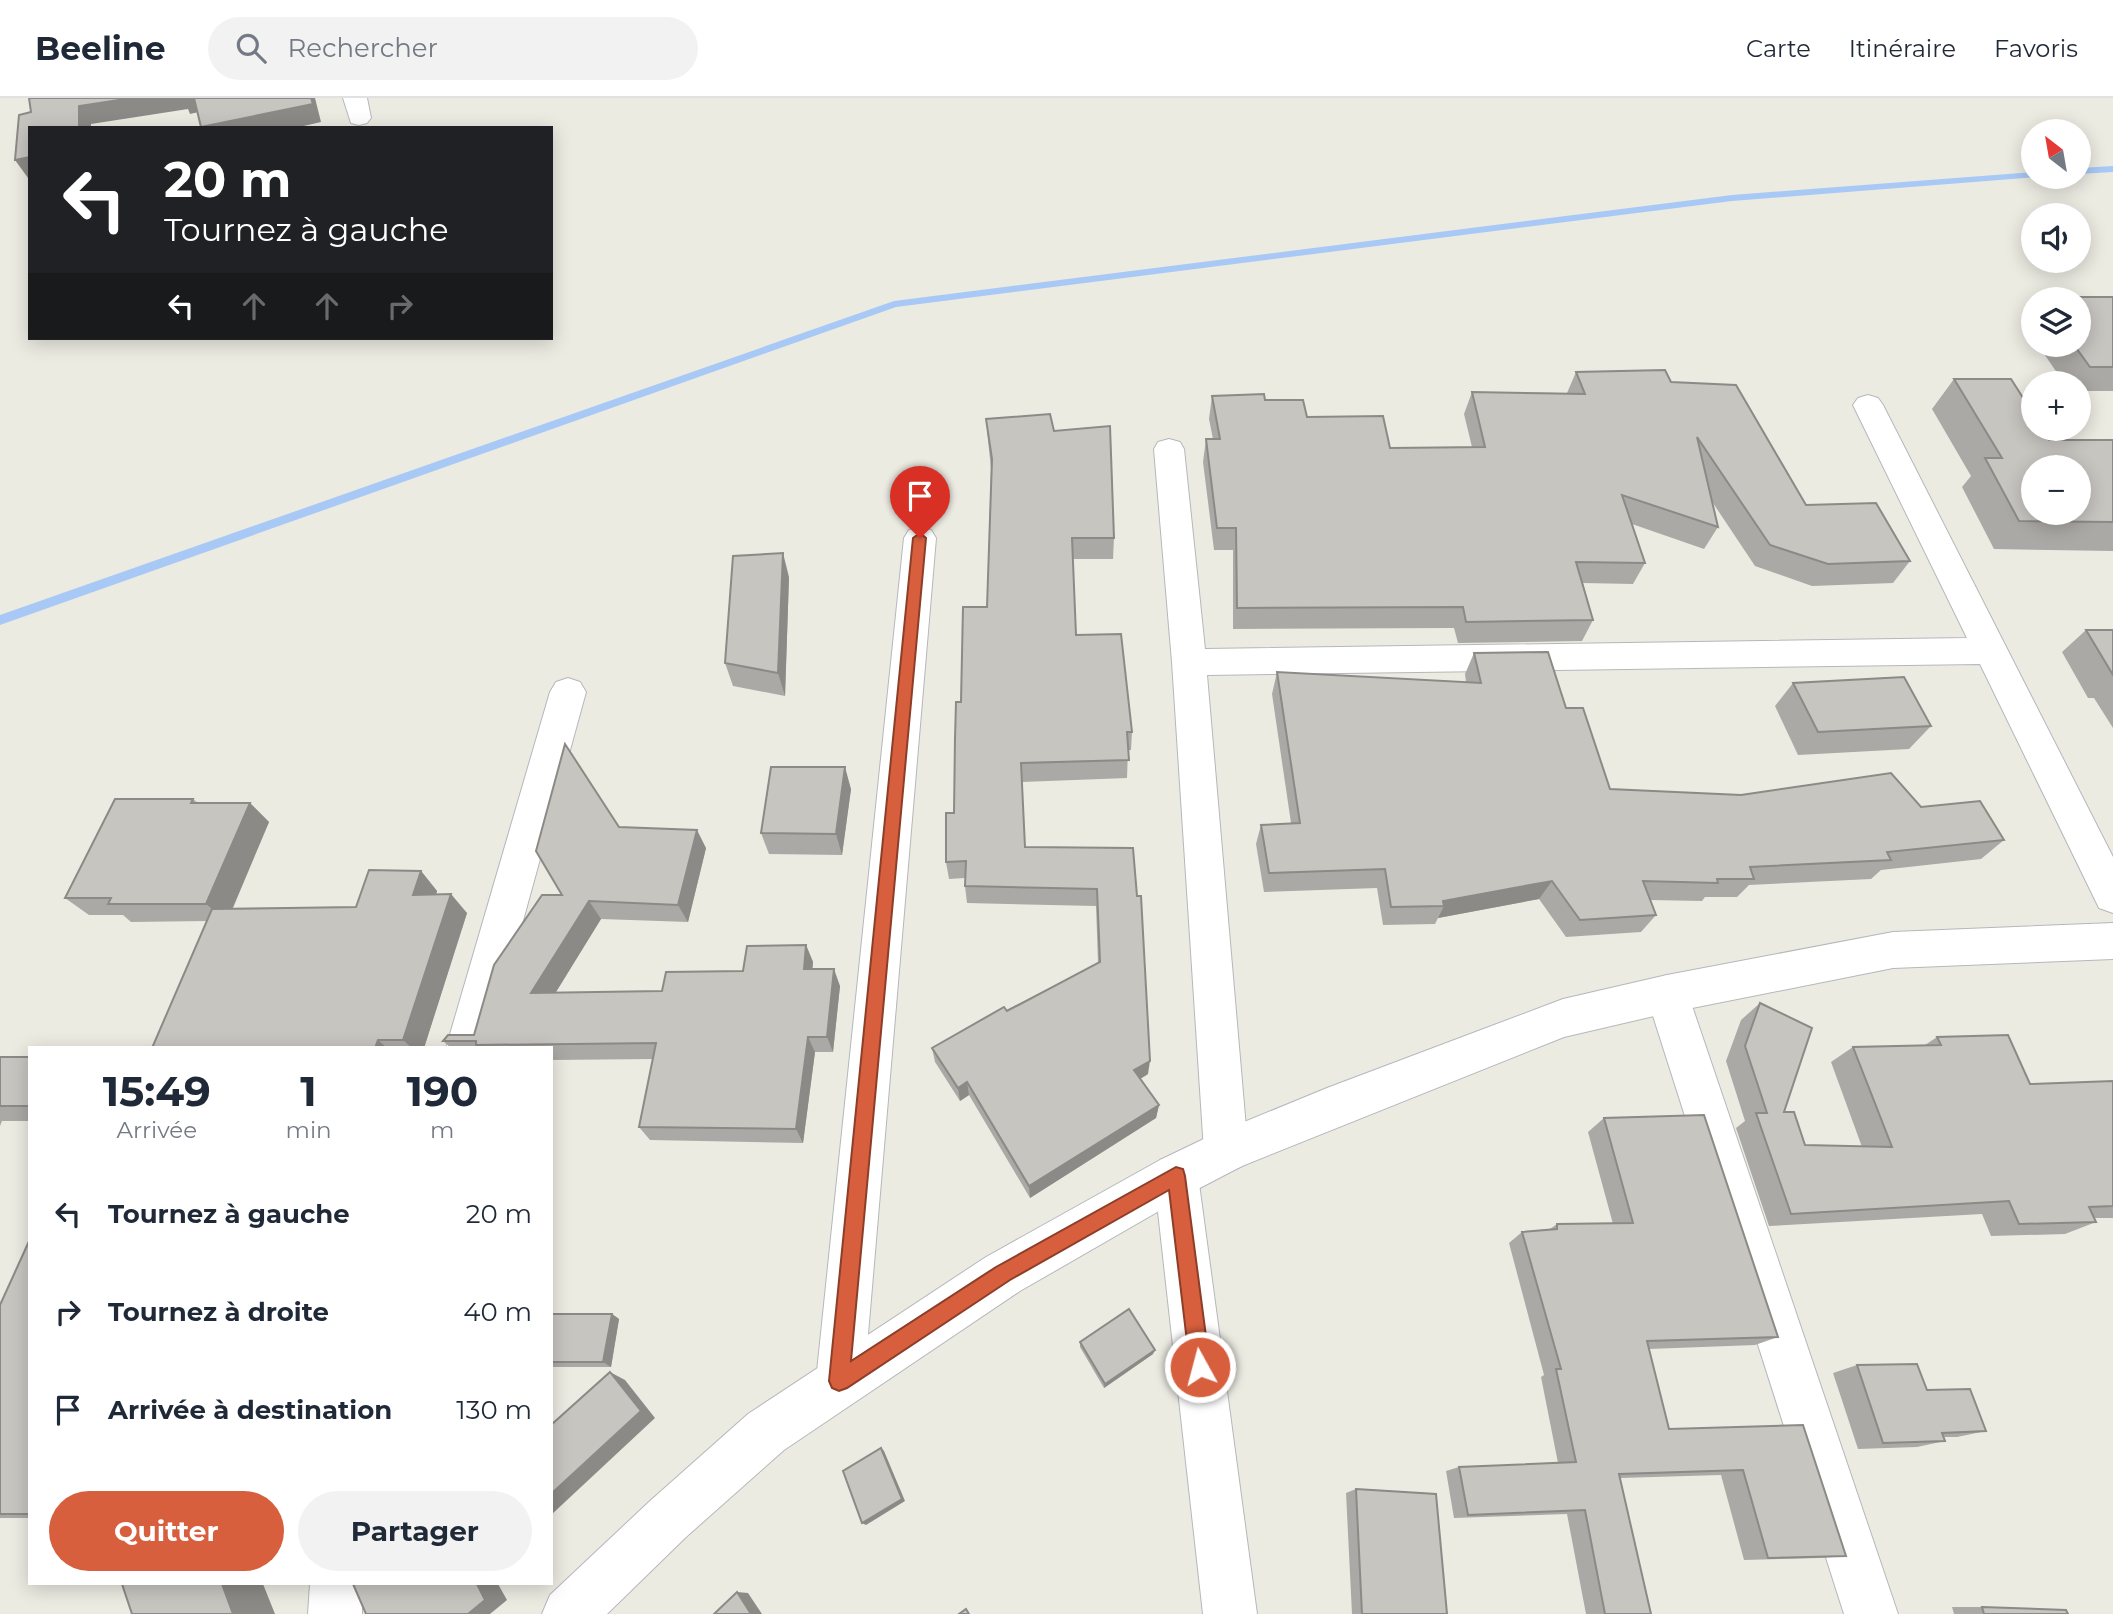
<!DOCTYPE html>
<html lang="fr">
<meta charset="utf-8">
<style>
:root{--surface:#fff;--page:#f2f2f3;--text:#1f2937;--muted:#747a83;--line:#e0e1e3;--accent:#d75f3d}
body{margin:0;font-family:Montserrat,sans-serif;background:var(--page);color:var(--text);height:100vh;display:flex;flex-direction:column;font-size:26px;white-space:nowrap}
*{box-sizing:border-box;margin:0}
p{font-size:23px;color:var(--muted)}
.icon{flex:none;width:38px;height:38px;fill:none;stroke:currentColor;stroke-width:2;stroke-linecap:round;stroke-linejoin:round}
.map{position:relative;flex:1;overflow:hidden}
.panel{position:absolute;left:28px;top:948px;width:525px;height:539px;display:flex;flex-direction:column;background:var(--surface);border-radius:0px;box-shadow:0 4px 18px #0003}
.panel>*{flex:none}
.hud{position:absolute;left:28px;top:28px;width:525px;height:214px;border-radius:0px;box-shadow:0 4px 18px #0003;background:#202124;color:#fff;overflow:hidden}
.needle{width:46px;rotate:329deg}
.controls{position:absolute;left:2021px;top:21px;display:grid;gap:14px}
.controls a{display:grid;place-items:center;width:70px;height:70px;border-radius:50%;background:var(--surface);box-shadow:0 4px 18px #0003;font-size:35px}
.pin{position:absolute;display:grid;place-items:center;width:60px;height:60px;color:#fff;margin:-72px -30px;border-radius:50% 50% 50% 0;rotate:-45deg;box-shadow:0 0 7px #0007}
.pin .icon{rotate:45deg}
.me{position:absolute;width:77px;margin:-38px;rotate:353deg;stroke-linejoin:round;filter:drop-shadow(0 0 5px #0008)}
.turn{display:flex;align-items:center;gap:24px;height:147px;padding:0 21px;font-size:32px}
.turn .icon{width:91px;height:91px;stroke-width:2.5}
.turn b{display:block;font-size:49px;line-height:60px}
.lanes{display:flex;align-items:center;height:66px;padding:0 21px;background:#0003;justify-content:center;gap:35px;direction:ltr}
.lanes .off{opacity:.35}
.eta{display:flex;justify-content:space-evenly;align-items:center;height:119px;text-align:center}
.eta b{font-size:42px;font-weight:700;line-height:49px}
.cta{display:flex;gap:14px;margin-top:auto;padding:14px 21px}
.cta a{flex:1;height:80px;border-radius:42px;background:var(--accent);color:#fff;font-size:28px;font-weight:700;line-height:80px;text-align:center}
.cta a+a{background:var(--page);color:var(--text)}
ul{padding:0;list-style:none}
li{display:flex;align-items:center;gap:21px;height:98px;padding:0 21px}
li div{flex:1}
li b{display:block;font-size:26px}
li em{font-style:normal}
header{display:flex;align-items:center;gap:42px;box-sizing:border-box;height:98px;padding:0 35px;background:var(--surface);border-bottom:2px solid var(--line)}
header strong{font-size:33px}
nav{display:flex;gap:38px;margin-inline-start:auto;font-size:24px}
.search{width:490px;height:63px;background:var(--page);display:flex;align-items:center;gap:18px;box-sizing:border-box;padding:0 24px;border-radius:38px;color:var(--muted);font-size:26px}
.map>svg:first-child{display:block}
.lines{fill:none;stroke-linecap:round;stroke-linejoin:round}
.stream{fill:#a8c9f6;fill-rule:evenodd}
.minor-casing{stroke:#b5b7bb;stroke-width:2}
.tertiary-casing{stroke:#b5b7bb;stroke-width:2}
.minor{fill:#fff;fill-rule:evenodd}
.tertiary{fill:#fff;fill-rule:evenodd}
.wall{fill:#aba9a5}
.shaded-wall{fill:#8b8a86}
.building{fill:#c7c5c0;stroke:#8b8a86;stroke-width:2;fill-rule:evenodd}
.route{fill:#d75f3d;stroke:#8c3e28;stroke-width:2}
</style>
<header>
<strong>Beeline</strong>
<div class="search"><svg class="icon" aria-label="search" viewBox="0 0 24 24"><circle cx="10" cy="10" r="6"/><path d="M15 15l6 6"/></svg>Rechercher</div>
<nav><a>Carte</a><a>Itinéraire</a><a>Favoris</a></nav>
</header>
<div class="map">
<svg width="2113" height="1516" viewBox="0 0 2113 1516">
<rect width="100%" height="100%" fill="#ecebe2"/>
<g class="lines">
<g class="stream">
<polygon points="2113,68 2113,74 2079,76 2079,70"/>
<polygon points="2034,74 2034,79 2037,79 1732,103 896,209 0,527 0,517 894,203 1732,97"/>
</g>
<g class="minor-casing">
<g id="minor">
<polygon points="343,0 367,0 371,20 367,25 359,27 351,25"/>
<polygon points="1868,297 1878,300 1883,307 2113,759 2113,815 2099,810 1980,566 1207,577 1248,1053 1242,1068 1226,1075 1210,1068 1204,1053 1172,564 1154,351 1158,344 1169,341 1180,344 1184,351 1205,551 1967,540 1853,307 1858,300"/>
<polygon points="920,429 931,432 936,440 864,1283 857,1300 840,1307 823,1300 816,1283 904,440 909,432"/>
<polygon points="568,580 580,584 586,594 488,950 446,950 550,594 556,584"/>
<polygon points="1667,877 1682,883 1688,896 1898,1516 1844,1516 1646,896 1652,883"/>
<polygon points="1176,1056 1192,1062 1198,1078 1257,1516 1203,1516 1154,1078 1160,1062"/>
<polygon points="310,1486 362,1486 362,1516 308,1516"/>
</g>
</g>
<g class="tertiary-casing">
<polygon id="tertiary" points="2113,825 2113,861 1893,870 1667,915 1564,939 1242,1068 1192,1094 1020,1193 784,1352 686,1439 607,1516 542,1516 550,1497 650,1403 748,1316 986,1159 1160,1062 1210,1038 1327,990 1563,901 1667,877 1893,834"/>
</g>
<use href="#minor" class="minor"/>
<use href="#tertiary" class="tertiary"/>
</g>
<g class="wall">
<polygon points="2040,199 2113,199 2113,293 2079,293 2079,285 2064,285 2038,247 2079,247 2079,201 2038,201"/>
<polygon points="2034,208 2034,240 2022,223"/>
<polygon points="1576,274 1671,284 1806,407 1910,463 1893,485 1812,488 1755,468 1711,402 1718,429 1704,451 1632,426 1645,465 1633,486 1583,485 1593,522 1582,543 1458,545 1454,530 1233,531 1233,452 1214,452 1203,364 1206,341 1213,341 1209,321 1212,298 1265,302 1307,319 1390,350 1472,349 1464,316 1472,294 1567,295"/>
<polygon points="1954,281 2049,342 2113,342 2113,453 1994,451 1962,389 1971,378 1932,311"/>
<polygon points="986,321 1054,333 1114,440 1113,461 1073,461 1076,537 1132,634 1131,652 1128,652 1127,680 1022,684 1025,749 1133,750 1148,976 1140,981 1159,1007 1156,1020 1030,1100 969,997 960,1003 935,964 932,950 1098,865 1096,808 967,805 965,788 965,780 949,781 946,764 954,715 961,604 987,509 991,371 988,342"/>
<polygon points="789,479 785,598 733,588 725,565"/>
<polygon points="2086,532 2113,532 2113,630 2094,600 2088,600 2062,554"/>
<polygon points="1474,555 1566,610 1610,691 1921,709 2004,742 1981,761 1881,772 1871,781 1749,787 1737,799 1705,799 1702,803 1650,802 1656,817 1641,834 1566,839 1539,801 1438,820 1435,826 1383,827 1377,790 1264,794 1256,746 1261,727 1291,725 1272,596 1277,574 1466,584 1465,576"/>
<polygon points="1793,585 1931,628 1909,651 1798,657 1775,608"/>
<polygon points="851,691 842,757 769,756 761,735"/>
<polygon points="193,701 198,705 250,705 269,724 233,810 356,809 421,773 437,793 436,797 467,815 424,950 152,950 207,823 131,824 123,817 89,817 65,800"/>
<polygon points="619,729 706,750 688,824 601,821 555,895 662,893 743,873 806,847 813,864 812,871 840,888 833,954 815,954 803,1045 650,1042 639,1029 653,961 551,962 551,950 451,950 443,943 474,937 562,797"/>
<polygon points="1760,905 1784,1014 1805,1047 1862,1049 1831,964 1853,949 1925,947 1937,939 2030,986 2113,983 2113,1120 2094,1120 2096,1124 2065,1136 1991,1138 1982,1116 1769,1128 1736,1030 1745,1023 1726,963 1741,922"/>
<polygon points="0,959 30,959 30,1023 2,1023 0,1028"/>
<polygon points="1604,1020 1778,1239 1755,1247 1649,1251 1669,1331 1803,1327 1846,1458 1819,1460 1744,1462 1721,1377 1620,1380 1651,1516 1586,1516 1567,1416 1454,1420 1446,1373 1459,1369 1558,1365 1541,1279 1544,1277 1509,1145 1522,1134 1550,1131 1557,1126 1613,1126 1588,1034"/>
<polygon points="30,1141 30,1420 0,1420 0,1207"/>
<polygon points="551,1216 612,1216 619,1221 611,1269 551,1269"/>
<polygon points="1080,1244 1153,1256 1104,1290 1080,1249"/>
<polygon points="1857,1267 1927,1292 1986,1333 1957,1339 1943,1339 1945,1343 1917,1349 1858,1351 1833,1275"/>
<polygon points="1356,1391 1447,1516 1352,1516 1346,1395"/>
<polygon points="1952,1509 1982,1509 2068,1516 1954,1516"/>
</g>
<g class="shaded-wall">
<polygon points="132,0 195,0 203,13 190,16 188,11 91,26 91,30 79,30 79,8"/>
<polygon points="311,0 315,0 321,24 295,30 201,30"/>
<polygon points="30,59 30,80 28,80 15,62"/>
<polygon points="783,455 789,479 785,598 778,575"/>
<polygon points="845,669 851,691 842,757 836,736"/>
<polygon points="250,705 269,724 227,823 206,806"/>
<polygon points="697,732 706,750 688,824 678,807"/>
<polygon points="421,773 437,793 430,815 413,797"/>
<polygon points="1552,783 1539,801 1438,820 1444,808 1443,803"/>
<polygon points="451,796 467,815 424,950 412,950 403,942"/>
<polygon points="589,803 601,821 545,912 531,895"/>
<polygon points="806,847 813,864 811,888 804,871"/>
<polygon points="834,871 840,888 833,954 827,939"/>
<polygon points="808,939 815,954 803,1045 796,1031"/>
<polygon points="378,942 387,950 375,950"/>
<polygon points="1150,963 1148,976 1132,986 1134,972"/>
<polygon points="967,984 969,997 960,1003 958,990"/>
<polygon points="1159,1007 1156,1020 1030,1100 1029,1088"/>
<polygon points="612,1216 619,1221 611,1269 603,1264"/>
<polygon points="1155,1252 1153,1256 1104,1290 1105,1286"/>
<polygon points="610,1274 625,1282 655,1320 551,1417 551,1396"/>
<polygon points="881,1350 884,1353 905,1403 866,1427 862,1425"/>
<polygon points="222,1486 263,1486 275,1516 233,1516"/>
<polygon points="477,1486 498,1486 507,1502 490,1516 468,1516"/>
<polygon points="737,1494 748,1495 762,1516 751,1516"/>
</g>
<g class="building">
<polygon points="29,0 132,0 79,8 79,30 30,30 30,59 15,62 19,17 31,14"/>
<polygon points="194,0 311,0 313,6 201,29"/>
<polygon points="2040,199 2113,199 2113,269 2090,269 2074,247 2079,247 2079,201 2042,201"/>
<polygon points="1665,272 1671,284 1736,287 1806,407 1876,405 1910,463 1828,466 1770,447 1697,339 1718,429 1622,397 1645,465 1576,464 1593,522 1466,524 1463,509 1237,510 1236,430 1217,430 1206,341 1220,341 1212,298 1264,296 1265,302 1303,302 1307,319 1383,318 1390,350 1485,349 1472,294 1585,296 1576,274"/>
<path d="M 1954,281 L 2011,281 L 2034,317 L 2034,331 L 2042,331 L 2049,342 L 2113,342 L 2113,424 L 2019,423 L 1985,360 L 2002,360 ZM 2034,369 L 2079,369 L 2079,415 L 2034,415 Z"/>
<polygon points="1050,316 1054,333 1110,328 1114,440 1072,440 1076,537 1121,536 1132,634 1127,634 1129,662 1021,665 1025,749 1133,750 1137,798 1141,798 1150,963 1134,972 1159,1007 1029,1088 967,984 958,990 932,950 1004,909 1007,913 1100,864 1097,791 965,788 966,763 946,764 946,715 954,715 955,640 956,604 961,604 963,509 987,509 992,361 986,321"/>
<polygon points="783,455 778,575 725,565 733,458"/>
<polygon points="2086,532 2113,532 2113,577"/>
<polygon points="1548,554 1566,610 1583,610 1610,691 1741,697 1891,675 1921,709 1980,703 2004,742 1887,754 1891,762 1750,769 1754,781 1717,781 1718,785 1643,783 1656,817 1580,822 1552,783 1443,803 1444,808 1391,809 1385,771 1269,775 1261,727 1300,725 1277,574 1481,585 1474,555"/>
<polygon points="1904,579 1931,628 1818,634 1793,585"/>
<polygon points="565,646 619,729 697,732 678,807 589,803 531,895 662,893 666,874 743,873 747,848 806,847 804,871 834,871 827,939 808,939 796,1031 639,1029 656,945 476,947 476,943 443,943 448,937 474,937 494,867 542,797 562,797 536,753"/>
<polygon points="771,669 845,669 836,736 761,735"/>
<polygon points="115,701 193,701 191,705 250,705 206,806 108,806 111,800 65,800"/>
<polygon points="369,772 421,773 413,797 451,796 403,942 378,942 375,950 152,950 212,811 356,809"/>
<polygon points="1760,905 1812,930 1784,1014 1794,1014 1805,1047 1892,1049 1853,949 1941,947 1937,939 2008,937 2030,986 2113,983 2113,1108 2089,1109 2096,1124 2019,1126 2009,1103 1791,1116 1756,1015 1767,1015 1745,948"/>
<rect x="0" y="959" width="30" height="49"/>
<polygon points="1704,1017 1778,1239 1647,1243 1669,1331 1803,1327 1846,1458 1768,1460 1743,1372 1619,1376 1651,1516 1605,1516 1585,1412 1468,1417 1459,1369 1576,1364 1556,1271 1561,1271 1522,1134 1557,1131 1557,1126 1633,1125 1604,1020"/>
<polygon points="30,1141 30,1416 0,1416 0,1207"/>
<polygon points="1129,1211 1155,1252 1105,1286 1080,1244"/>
<polygon points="551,1216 612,1216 603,1264 551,1264"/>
<polygon points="1917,1266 1927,1292 1970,1291 1986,1333 1942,1335 1945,1343 1883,1345 1857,1267"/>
<polygon points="610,1274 641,1313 551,1396 551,1327"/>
<polygon points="881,1350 902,1401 862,1425 843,1373"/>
<polygon points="1356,1391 1436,1396 1447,1516 1362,1516"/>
<polygon points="122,1486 222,1486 233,1516 132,1516"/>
<polygon points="353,1486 477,1486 485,1502 468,1516 366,1516"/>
<polygon points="737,1494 751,1516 714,1516"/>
<polygon points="1982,1509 2066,1512 2068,1516 1984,1516"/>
<polygon points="966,1511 969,1516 959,1516"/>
</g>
<polygon class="route" points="920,435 926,440 851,1263 996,1169 1176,1069 1183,1071 1185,1078 1210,1269 1207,1277 1200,1279 1193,1277 1190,1269 1169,1092 1010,1182 847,1290 839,1293 832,1290 829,1283 913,440"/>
</svg>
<div class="controls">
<a><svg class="needle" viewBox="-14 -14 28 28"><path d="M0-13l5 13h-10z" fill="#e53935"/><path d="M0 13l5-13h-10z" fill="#747a83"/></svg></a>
<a><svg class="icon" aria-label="sound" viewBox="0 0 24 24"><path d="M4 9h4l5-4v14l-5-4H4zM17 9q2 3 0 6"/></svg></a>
<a><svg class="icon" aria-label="layers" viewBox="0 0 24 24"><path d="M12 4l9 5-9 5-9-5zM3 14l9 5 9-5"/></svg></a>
<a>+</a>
<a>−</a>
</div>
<div class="pin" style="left:920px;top:440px;background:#d93025"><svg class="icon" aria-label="arrive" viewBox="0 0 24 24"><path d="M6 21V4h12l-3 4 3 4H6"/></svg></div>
<svg class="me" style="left:1200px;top:1269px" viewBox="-20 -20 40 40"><circle r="17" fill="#d75f3d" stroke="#fff" stroke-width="3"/><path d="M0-11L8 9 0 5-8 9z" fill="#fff"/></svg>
<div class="hud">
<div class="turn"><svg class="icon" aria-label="left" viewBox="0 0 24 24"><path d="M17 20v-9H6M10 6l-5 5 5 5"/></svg><div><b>20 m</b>Tournez à gauche</div></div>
<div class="lanes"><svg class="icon" aria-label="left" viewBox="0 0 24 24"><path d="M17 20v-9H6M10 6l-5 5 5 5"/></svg><svg class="icon off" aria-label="ahead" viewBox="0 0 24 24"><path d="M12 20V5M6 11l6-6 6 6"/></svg><svg class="icon off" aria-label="ahead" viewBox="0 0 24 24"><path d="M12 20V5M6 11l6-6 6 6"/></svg><svg class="icon off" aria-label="right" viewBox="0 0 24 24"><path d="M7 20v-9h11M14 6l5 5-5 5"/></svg></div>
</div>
<section class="panel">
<div class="eta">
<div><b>15:49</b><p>Arrivée</p></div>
<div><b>1</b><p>min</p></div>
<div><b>190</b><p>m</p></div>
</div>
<ul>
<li><svg class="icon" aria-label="left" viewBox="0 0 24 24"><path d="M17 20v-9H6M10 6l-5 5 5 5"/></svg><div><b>Tournez à gauche</b></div><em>20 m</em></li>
<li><svg class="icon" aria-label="right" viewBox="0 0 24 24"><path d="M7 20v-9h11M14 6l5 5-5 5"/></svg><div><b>Tournez à droite</b></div><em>40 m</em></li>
<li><svg class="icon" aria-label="arrive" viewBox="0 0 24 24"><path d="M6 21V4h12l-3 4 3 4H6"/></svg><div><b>Arrivée à destination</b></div><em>130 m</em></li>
</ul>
<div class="cta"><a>Quitter</a><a>Partager</a></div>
</section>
</div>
